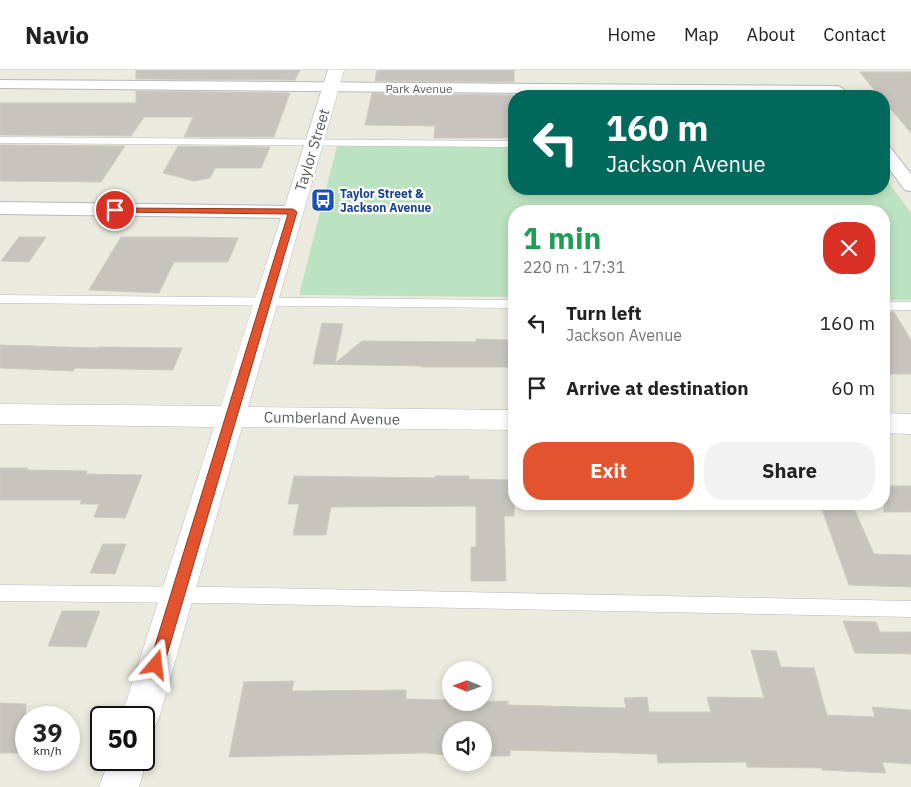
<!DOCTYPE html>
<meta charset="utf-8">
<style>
:root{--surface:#fff;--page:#f2f2f2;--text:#222;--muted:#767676;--line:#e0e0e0;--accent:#e3542e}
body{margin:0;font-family:"IBM Plex Sans",sans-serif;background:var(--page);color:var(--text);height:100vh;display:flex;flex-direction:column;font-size:19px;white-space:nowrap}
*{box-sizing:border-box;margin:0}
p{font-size:16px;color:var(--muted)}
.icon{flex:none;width:28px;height:28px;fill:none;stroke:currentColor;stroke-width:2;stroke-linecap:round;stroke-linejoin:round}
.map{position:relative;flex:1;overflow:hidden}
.details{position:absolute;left:508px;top:135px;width:382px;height:305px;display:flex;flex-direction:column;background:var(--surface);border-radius:20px;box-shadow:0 2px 8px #0003}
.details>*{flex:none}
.hud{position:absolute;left:508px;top:20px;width:382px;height:105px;border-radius:20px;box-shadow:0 2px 8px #0003;background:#00695c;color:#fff;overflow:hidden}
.needle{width:32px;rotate:271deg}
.fabs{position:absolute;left:442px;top:591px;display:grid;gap:10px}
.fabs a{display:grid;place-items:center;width:50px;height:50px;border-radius:50%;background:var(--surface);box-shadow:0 2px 8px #0003;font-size:25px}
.speed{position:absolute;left:15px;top:636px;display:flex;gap:10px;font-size:25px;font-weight:700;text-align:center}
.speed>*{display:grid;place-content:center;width:65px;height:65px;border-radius:50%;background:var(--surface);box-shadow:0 2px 8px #0003;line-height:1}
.speed small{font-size:12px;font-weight:400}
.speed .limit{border:2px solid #111;border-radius:8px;background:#fff;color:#111}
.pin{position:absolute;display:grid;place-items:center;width:42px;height:42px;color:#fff;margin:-21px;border:2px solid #fff;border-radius:50%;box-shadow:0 1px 5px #0007}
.me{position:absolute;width:55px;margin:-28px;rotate:17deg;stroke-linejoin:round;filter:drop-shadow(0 0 4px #0008)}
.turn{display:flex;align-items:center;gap:18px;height:105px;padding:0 15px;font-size:22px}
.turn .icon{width:65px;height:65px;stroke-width:2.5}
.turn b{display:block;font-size:35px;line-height:42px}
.round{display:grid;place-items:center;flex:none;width:52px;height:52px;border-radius:20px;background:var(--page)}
.head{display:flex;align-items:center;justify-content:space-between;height:85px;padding:0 15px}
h1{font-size:30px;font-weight:800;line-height:38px;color:#1e9e55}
.cta{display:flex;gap:10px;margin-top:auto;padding:10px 15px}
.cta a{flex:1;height:58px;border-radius:20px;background:var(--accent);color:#fff;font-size:20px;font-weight:800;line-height:58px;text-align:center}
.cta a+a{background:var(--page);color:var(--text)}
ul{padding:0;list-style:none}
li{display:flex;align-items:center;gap:15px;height:65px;padding:0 15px}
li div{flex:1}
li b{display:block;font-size:19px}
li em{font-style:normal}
header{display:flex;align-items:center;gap:30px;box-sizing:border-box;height:70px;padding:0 25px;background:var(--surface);border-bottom:1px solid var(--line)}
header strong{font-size:24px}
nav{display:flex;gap:28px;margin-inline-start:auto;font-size:18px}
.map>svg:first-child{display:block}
.green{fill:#bce3c1}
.building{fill:#c6c4bd;stroke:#cfccbe}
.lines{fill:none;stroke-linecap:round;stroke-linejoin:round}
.lane-casing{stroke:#b7b9be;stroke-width:1}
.street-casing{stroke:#b7b9be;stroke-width:2}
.secondary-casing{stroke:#b8bac1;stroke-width:1}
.lane{fill:#fff;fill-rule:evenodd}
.street{fill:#fff;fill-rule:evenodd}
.secondary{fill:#fff;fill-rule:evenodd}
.route{fill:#e3542e;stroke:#94371e}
.labels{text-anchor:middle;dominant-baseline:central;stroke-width:4.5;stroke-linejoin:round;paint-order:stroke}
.far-street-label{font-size:12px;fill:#585b60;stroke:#fff}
.far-transit-label{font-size:12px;font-weight:bold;fill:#164399;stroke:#fff;text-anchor:start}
.street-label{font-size:15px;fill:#585b60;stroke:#fff}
</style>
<header>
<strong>Navio</strong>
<nav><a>Home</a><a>Map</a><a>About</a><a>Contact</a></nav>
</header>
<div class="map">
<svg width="911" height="717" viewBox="0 0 911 717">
<rect width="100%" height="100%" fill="#ebeadf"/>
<polygon class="green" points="337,76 514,77 514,119 884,119 884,106 911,143 911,230 884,230 884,141 514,141 514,227 299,225"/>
<g class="building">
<polygon points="136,0 300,0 295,10 136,9"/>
<polygon points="377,0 514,0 514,12 375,11"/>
<polygon points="860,2 911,2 911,63 884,31 884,26 879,26"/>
<polygon points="136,21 290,23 274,67 184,67 193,47 144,47 131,66 0,65 0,33 136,33"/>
<polygon points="372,23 514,25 514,68 434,68 435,56 365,55"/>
<polygon points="0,75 125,76 101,112 0,111"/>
<polygon points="178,76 270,77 261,98 215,98 210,108 194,111 163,103"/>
<polygon points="19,167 46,167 29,192 1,191"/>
<polygon points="121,167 190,167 238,168 228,192 174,192 159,223 89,220"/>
<polygon points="884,242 894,242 911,270 911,304 884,304"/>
<polygon points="322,253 343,254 335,293 362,271 476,272 476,269 508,270 509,297 421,297 421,296 313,294"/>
<polygon points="0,275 98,278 99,277 182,278 173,300 75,298 73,301 0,298"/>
<polygon points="0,398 28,398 26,400 87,401 86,404 142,405 125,448 94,447 99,434 80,434 82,430 0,430"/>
<polygon points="294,406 435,408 435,406 469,406 469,409 514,410 514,446 504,446 506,511 471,511 471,477 476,477 476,436 331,437 326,465 293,465 299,434 288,434"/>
<rect x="884" y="416" width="27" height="26"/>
<polygon points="820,434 852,434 874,484 911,485 911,517 849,515"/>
<polygon points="103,474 126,474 115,504 90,503"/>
<polygon points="62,541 100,541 86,577 48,576"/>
<polygon points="843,551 876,552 880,562 911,562 911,584 855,583"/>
<polygon points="751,580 776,581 781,597 814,598 827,645 875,647 872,637 911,640 911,694 882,692 886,703 822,700 822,698 747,697 746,692 658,693 657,684 510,680 510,686 484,686 484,660 451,660 451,685 425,683 229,687 244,612 294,611 292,621 406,620 406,629 451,630 451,632 508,631 508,635 626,638 624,628 647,627 649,642 711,642 707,627 764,628"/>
<polygon points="0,633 26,634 26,683 0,683"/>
</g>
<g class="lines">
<g class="lane-casing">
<g id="lane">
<polygon points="0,67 514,71 514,77 0,73"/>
<polygon points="0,225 514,230 514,238 0,233"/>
<rect x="884" y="232" width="27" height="8"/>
<polygon points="0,515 213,517 911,531 911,547 213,533 0,531"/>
</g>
</g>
<g class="street-casing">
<g id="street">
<polygon points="0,10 837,16 842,18 845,21 842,24 837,26 0,18"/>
<polygon points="884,76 890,77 911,104 911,121 905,120 884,92"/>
<polygon points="0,132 293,136 300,138 303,142 300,146 293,148 0,144"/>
</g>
</g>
<g class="secondary-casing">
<g id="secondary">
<polygon points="328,0 344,0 248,337 514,340 514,360 242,357 159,648 153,661 144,665 144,648 121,648 214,357 0,354 0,334 221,336"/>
<polygon points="884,343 911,344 911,364 884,363"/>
<polygon points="144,681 147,690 139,717 99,717 109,690 144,690"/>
</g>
</g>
<use href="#lane" class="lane"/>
<use href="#street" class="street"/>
<use href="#secondary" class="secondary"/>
</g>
<polygon class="route" points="112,138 293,139 297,142 164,595 161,600 156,602 151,600 149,595 288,144 115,142 111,140"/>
<defs>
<g id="bus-square" transform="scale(1.25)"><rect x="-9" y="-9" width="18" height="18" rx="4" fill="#1a4fb4" stroke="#fff"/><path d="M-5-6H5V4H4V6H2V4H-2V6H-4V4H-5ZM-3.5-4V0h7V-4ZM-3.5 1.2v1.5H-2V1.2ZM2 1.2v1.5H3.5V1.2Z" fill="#fff"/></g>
</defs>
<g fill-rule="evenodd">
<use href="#bus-square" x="323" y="130"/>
</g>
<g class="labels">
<g class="far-street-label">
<text x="419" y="18">Park Avenue</text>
</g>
<g class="far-transit-label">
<text x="340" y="123">Taylor Street &amp;<tspan x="340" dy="14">Jackson Avenue</tspan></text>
</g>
<g class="street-label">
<text transform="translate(312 80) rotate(-73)">Taylor Street</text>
<text transform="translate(332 348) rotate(1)">Cumberland Avenue</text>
</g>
</g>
</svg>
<div class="fabs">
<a><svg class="needle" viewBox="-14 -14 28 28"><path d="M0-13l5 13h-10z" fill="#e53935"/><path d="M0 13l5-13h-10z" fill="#767676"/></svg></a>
<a><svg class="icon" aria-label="sound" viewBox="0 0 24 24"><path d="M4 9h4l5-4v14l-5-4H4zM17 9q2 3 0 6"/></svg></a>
</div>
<div class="speed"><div>39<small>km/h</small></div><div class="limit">50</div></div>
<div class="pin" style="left:115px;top:140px;background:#d93025"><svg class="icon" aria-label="arrive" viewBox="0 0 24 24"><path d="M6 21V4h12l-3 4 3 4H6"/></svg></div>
<svg class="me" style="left:156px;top:595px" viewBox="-20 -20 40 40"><path d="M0-17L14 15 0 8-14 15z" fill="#e3542e" stroke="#fff" stroke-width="4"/></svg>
<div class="hud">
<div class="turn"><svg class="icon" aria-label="left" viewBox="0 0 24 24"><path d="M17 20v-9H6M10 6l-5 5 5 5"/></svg><div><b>160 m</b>Jackson Avenue</div></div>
</div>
<section class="details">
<div class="head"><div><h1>1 min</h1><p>220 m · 17:31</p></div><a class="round" style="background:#d93025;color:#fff"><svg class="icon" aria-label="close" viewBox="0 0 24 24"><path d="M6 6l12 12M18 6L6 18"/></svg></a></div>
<ul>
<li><svg class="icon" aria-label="left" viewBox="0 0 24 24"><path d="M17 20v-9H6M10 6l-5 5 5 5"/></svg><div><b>Turn left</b><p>Jackson Avenue</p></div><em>160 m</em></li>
<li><svg class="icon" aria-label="arrive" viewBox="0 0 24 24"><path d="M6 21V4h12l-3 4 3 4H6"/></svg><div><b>Arrive at destination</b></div><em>60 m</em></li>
</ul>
<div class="cta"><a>Exit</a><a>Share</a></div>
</section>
</div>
